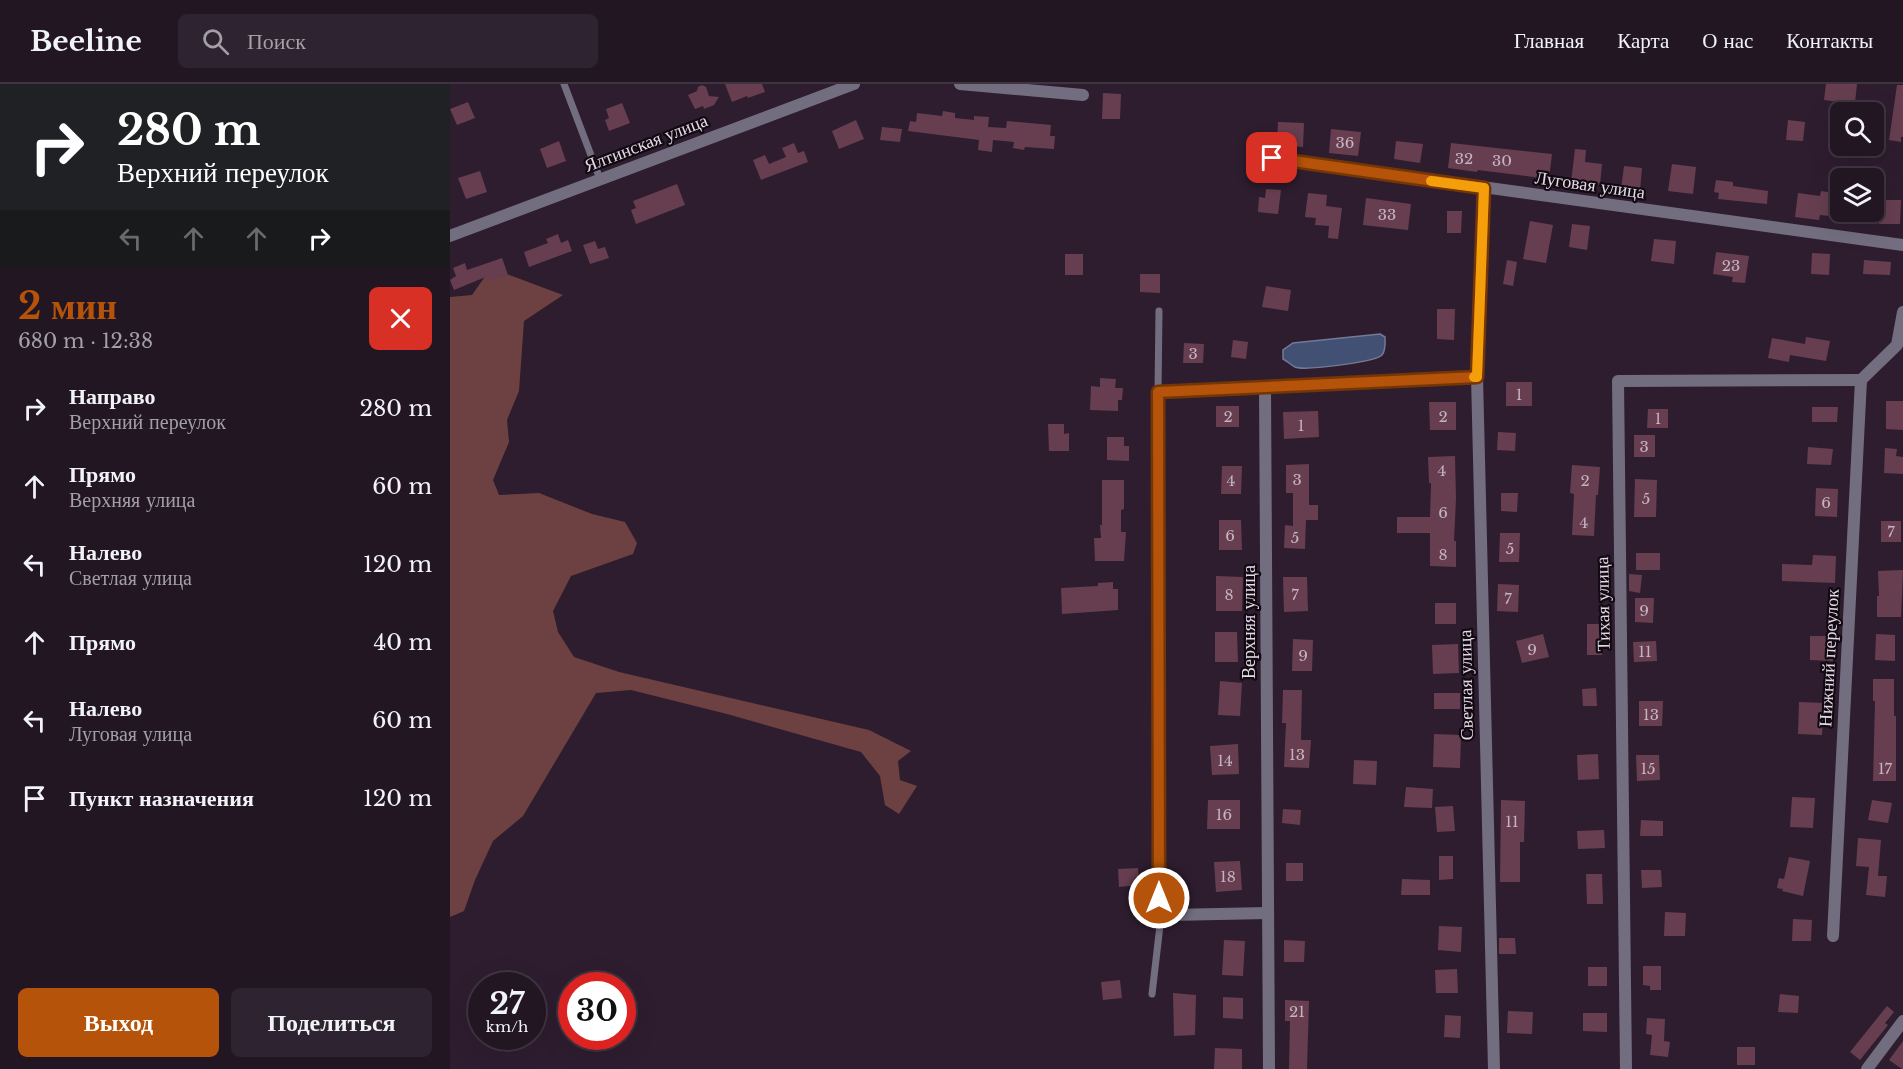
<!DOCTYPE html>
<html lang="ru">
<meta charset="utf-8">
<style>
:root{--surface:#221623;--page:#2e2330;--text:#f1f3f6;--muted:#a29fa6;--line:#3f3541;--accent:#b45309}
body{margin:0;font-family:"Libre Baskerville",serif;background:var(--page);color:var(--text);height:100vh;display:flex;flex-direction:column;font-size:22px;white-space:nowrap}
*{box-sizing:border-box;margin:0}
p{font-size:20px;color:var(--muted)}
.icon{flex:none;width:33px;height:33px;fill:none;stroke:currentColor;stroke-width:2;stroke-linecap:round;stroke-linejoin:round}
.map{position:relative;flex:1;overflow:hidden}
.side{display:flex;flex-direction:column;background:var(--surface);width:450px}
.side>*{flex:none}
.guide{background:#202124;color:#fff;overflow:hidden}
.buttons{position:absolute;left:1380px;top:18px;display:grid;gap:12px}
.buttons a{display:grid;place-items:center;width:54px;height:54px;border-radius:9px;background:var(--surface);box-shadow:0 6px 24px #0002,0 0 0 2px var(--line);font-size:30px}
.speed{position:absolute;left:18px;top:888px;display:flex;gap:12px;font-size:30px;font-weight:700;text-align:center}
.speed>*{display:grid;place-content:center;width:78px;height:78px;border-radius:50%;background:var(--surface);box-shadow:0 6px 24px #0002,0 0 0 2px var(--line);line-height:1}
.speed small{font-size:15px;font-weight:400}
.speed .limit{border:9px solid #d22;background:#fff;color:#111}
.pin{position:absolute;display:grid;place-items:center;width:51px;height:51px;color:#fff;margin:-26px;border-radius:12px;box-shadow:0 3px 9px #0006}
.me{position:absolute;width:66px;margin:-33px;rotate:0deg;stroke-linejoin:round;filter:drop-shadow(0 0 4px #0008)}
.turn{display:flex;align-items:center;gap:21px;height:126px;padding:0 18px;font-size:27px}
.turn .icon{width:78px;height:78px;stroke-width:2.5}
.turn b{display:block;font-size:42px;line-height:51px}
.lanes{display:flex;align-items:center;height:57px;padding:0 18px;background:#0003;justify-content:center;gap:30px;direction:ltr}
.lanes .off{opacity:.35}
.round{display:grid;place-items:center;flex:none;width:63px;height:63px;border-radius:9px;background:var(--page)}
.headline{display:flex;align-items:center;justify-content:space-between;height:102px;padding:0 18px}
h1{font-size:36px;font-weight:700;line-height:45px;color:var(--accent)}
.primary-button{display:flex;gap:12px;margin-top:auto;padding:12px 18px}
.primary-button a{flex:1;height:69px;border-radius:9px;background:var(--accent);color:#fff;font-size:24px;font-weight:700;line-height:69px;text-align:center}
.primary-button a+a{background:var(--page);color:var(--text)}
ul{padding:0;list-style:none}
li{display:flex;align-items:center;gap:18px;height:78px;padding:0 18px}
li div{flex:1}
li b{display:block;font-size:22px}
li em{font-style:normal}
header{display:flex;align-items:center;gap:36px;box-sizing:border-box;height:84px;padding:0 30px;background:var(--surface);border-bottom:2px solid var(--line)}
header strong{font-size:28px}
nav{display:flex;gap:33px;margin-inline-start:auto;font-size:21px}
.search{width:420px;height:54px;background:var(--page);display:flex;align-items:center;gap:15px;box-sizing:border-box;padding:0 21px;border-radius:9px;color:var(--muted);font-size:22px}
main{display:flex;flex:1;min-height:0}
.map>svg:first-child{display:block}
.forest{fill:#6d4141}
.water{fill:#425073;stroke:#737996;stroke-width:1.5}
.building{fill:#663e50}
.lines{fill:none;stroke-linecap:round;stroke-linejoin:round}
.service{stroke:#726e80;stroke-width:7}
.minor{stroke:#726e80;stroke-width:12}
.tertiary{stroke:#726e80;stroke-width:12}
.route-casing{stroke:#753606;stroke-width:15}
.route{stroke:#b45309;stroke-width:10}
.slow{stroke:#f59e0b;stroke-width:10}
.labels{text-anchor:middle;dominant-baseline:central;stroke-width:4.5;stroke-linejoin:round;paint-order:stroke}
.number-label{font-size:15px;fill:#c6b3c0}
.street-label{font-size:18px;fill:#e6dae6;stroke:#110a12}
</style>
<header>
<strong>Beeline</strong>
<div class="search"><svg class="icon" aria-label="search" viewBox="0 0 24 24"><circle cx="10" cy="10" r="6"/><path d="M15 15l6 6"/></svg>Поиск</div>
<nav><a>Главная</a><a>Карта</a><a>О нас</a><a>Контакты</a></nav>
</header>
<main>
<section class="side">
<div class="guide">
<div class="turn"><svg class="icon" aria-label="right" viewBox="0 0 24 24"><path d="M7 20v-9h11M14 6l5 5-5 5"/></svg><div><b>280 m</b>Верхний переулок</div></div>
<div class="lanes"><svg class="icon off" aria-label="left" viewBox="0 0 24 24"><path d="M17 20v-9H6M10 6l-5 5 5 5"/></svg><svg class="icon off" aria-label="ahead" viewBox="0 0 24 24"><path d="M12 20V5M6 11l6-6 6 6"/></svg><svg class="icon off" aria-label="ahead" viewBox="0 0 24 24"><path d="M12 20V5M6 11l6-6 6 6"/></svg><svg class="icon" aria-label="right" viewBox="0 0 24 24"><path d="M7 20v-9h11M14 6l5 5-5 5"/></svg></div>
</div>
<div class="headline"><div><h1>2 мин</h1><p>680 m · 12:38</p></div><a class="round" style="background:#d93025;color:#fff"><svg class="icon" aria-label="close" viewBox="0 0 24 24"><path d="M6 6l12 12M18 6L6 18"/></svg></a></div>
<ul>
<li><svg class="icon" aria-label="right" viewBox="0 0 24 24"><path d="M7 20v-9h11M14 6l5 5-5 5"/></svg><div><b>Направо</b><p>Верхний переулок</p></div><em>280 m</em></li>
<li><svg class="icon" aria-label="ahead" viewBox="0 0 24 24"><path d="M12 20V5M6 11l6-6 6 6"/></svg><div><b>Прямо</b><p>Верхняя улица</p></div><em>60 m</em></li>
<li><svg class="icon" aria-label="left" viewBox="0 0 24 24"><path d="M17 20v-9H6M10 6l-5 5 5 5"/></svg><div><b>Налево</b><p>Светлая улица</p></div><em>120 m</em></li>
<li><svg class="icon" aria-label="ahead" viewBox="0 0 24 24"><path d="M12 20V5M6 11l6-6 6 6"/></svg><div><b>Прямо</b></div><em>40 m</em></li>
<li><svg class="icon" aria-label="left" viewBox="0 0 24 24"><path d="M17 20v-9H6M10 6l-5 5 5 5"/></svg><div><b>Налево</b><p>Луговая улица</p></div><em>60 m</em></li>
<li><svg class="icon" aria-label="arrive" viewBox="0 0 24 24"><path d="M6 21V4h12l-3 4 3 4H6"/></svg><div><b>Пункт назначения</b></div><em>120 m</em></li>
</ul>
<div class="primary-button"><a>Выход</a><a>Поделиться</a></div>
</section>
<div class="map">
<svg width="1453" height="985" viewBox="0 0 1453 985">
<rect width="100%" height="100%" fill="#2e1d2f"/>
<polygon class="forest" points="41,184 113,211 74,237 69,307 57,336 59,358 43,396 49,411 89,409 142,430 175,438 187,459 183,470 121,492 103,527 108,548 124,573 169,588 419,646 461,667 448,677 450,696 467,702 449,730 435,721 430,692 411,668 277,630 181,606 146,609 73,732 43,757 25,796 14,827 0,833 0,213 22,211"/>
<path class="water" d="M 930,250 L 935,253 C 935,260 936,266 932,271 C 925,278 855,287 845,283 C 841,281 837,277 833,275 L 833,266 L 843,259 Z"/>
<g class="building">
<polygon points="275,0 312,0 315,8 298,14 297,12 282,18"/>
<polygon points="1376,0 1407,0 1405,19 1398,19 1398,26 1388,25 1389,18 1374,16"/>
<polygon points="252,1 256,3 259,12 269,13 264,21 254,25 253,22 245,25 238,11 247,7 248,3"/>
<polygon points="1447,1 1453,1 1453,53 1451,53 1451,58 1439,56"/>
<polygon points="653,9 671,10 670,35 652,35"/>
<polygon points="18,18 25,34 7,41 0,25"/>
<polygon points="172,19 180,39 159,47 155,36 159,34 156,25"/>
<polygon points="493,27 505,29 505,34 524,36 524,32 539,33 538,43 556,44 557,37 601,41 600,52 605,52 604,65 575,63 574,66 563,64 564,58 543,56 542,68 528,66 529,56 458,47 460,37 466,38 467,29 492,32"/>
<polygon points="406,36 414,55 389,65 382,47"/>
<polygon points="1338,36 1355,38 1353,57 1336,56"/>
<polygon points="828,38 854,39 853,63 827,61"/>
<polygon points="432,43 452,45 450,58 430,56"/>
<polygon points="881,45 911,48 908,72 879,69"/>
<polygon points="109,57 116,77 97,84 90,65"/>
<polygon points="946,57 973,60 970,79 944,75"/>
<polygon points="344,59 348,69 354,67 358,78 311,96 303,76 315,71 319,80 336,73 332,64"/>
<polygon points="1001,59 1102,70 1099,95 1028,86 1027,88 998,84"/>
<polygon points="1125,65 1136,66 1135,78 1152,80 1150,101 1121,98"/>
<polygon points="1222,80 1246,83 1243,110 1218,107"/>
<polygon points="1174,82 1192,84 1190,107 1171,105"/>
<polygon points="30,87 37,108 16,115 8,94"/>
<polygon points="1266,96 1283,98 1283,102 1318,107 1317,120 1268,115 1269,109 1264,108"/>
<polygon points="227,100 235,121 186,140 181,126 186,124 183,117"/>
<polygon points="816,105 831,106 828,130 808,128 809,113 815,114"/>
<polygon points="1371,107 1384,109 1380,132 1370,131 1369,136 1345,133 1348,109 1370,112"/>
<polygon points="858,109 877,111 876,122 892,124 888,155 878,154 879,142 865,141 866,134 855,133"/>
<polygon points="916,114 961,120 958,146 913,141"/>
<polygon points="1433,116 1451,116 1450,140 1429,140 1429,135 1424,134 1424,123 1433,123"/>
<polygon points="997,127 1012,127 1011,149 997,149"/>
<polygon points="1080,137 1103,141 1096,179 1073,175"/>
<polygon points="1122,140 1140,142 1137,166 1119,163"/>
<polygon points="108,150 111,159 118,156 122,167 79,183 74,168 98,159 96,155"/>
<polygon points="1204,155 1226,157 1224,180 1201,177"/>
<polygon points="145,157 148,165 155,163 159,174 140,180 133,161"/>
<polygon points="1266,168 1299,172 1295,199 1282,198 1283,193 1263,190"/>
<polygon points="1362,169 1380,170 1379,191 1361,190"/>
<rect x="615" y="170" width="18" height="21"/>
<polygon points="52,174 58,191 40,197 38,192 4,206 0,196 6,192 3,184 15,179 17,186"/>
<polygon points="1057,176 1067,178 1063,202 1053,200"/>
<polygon points="1414,176 1441,178 1440,191 1413,190"/>
<polygon points="690,190 710,190 710,209 690,208"/>
<polygon points="816,202 841,206 838,227 812,223"/>
<polygon points="987,225 1005,225 1004,256 987,255"/>
<polygon points="1356,253 1380,257 1376,277 1340,271 1339,278 1318,274 1322,254 1355,260"/>
<polygon points="783,256 798,258 796,275 781,273"/>
<polygon points="734,259 754,260 753,279 733,279"/>
<polygon points="650,294 666,295 665,304 673,304 672,316 668,316 668,327 640,326 641,302 650,303"/>
<rect x="1056" y="298" width="26" height="24"/>
<polygon points="1436,317 1453,317 1453,346 1436,345"/>
<polygon points="979,318 1006,318 1006,346 980,346"/>
<rect x="766" y="322" width="23" height="21"/>
<polygon points="1362,323 1388,323 1387,338 1362,338"/>
<polygon points="1198,325 1218,325 1218,344 1197,344"/>
<polygon points="868,327 869,353 834,355 833,328"/>
<polygon points="598,340 614,340 614,350 619,349 619,367 599,367"/>
<polygon points="1048,348 1066,349 1065,367 1047,366"/>
<rect x="1184" y="351" width="21" height="22"/>
<polygon points="657,353 674,353 674,362 679,362 679,377 657,376"/>
<polygon points="1358,363 1383,365 1381,381 1357,380"/>
<polygon points="1435,364 1447,365 1446,372 1453,373 1453,390 1434,389"/>
<polygon points="1005,372 1006,414 1004,457 1006,457 1006,483 980,482 980,449 947,449 947,433 980,433 981,399 979,399 978,373"/>
<polygon points="859,380 859,421 868,421 868,436 856,436 855,465 834,464 835,441 843,442 843,409 836,409 836,381"/>
<polygon points="1122,381 1150,383 1148,411 1146,411 1144,452 1122,451 1124,410 1120,409"/>
<polygon points="772,382 792,382 791,410 771,410"/>
<polygon points="1185,395 1207,396 1206,433 1184,433"/>
<polygon points="652,396 674,396 674,425 671,426 671,448 676,448 674,477 645,477 644,454 651,454 650,441 652,441"/>
<polygon points="1366,404 1388,405 1387,433 1365,432"/>
<polygon points="1051,409 1068,409 1067,428 1051,427"/>
<polygon points="769,436 791,436 792,466 769,466"/>
<rect x="1431" y="437" width="20" height="21"/>
<polygon points="1050,449 1070,449 1069,478 1049,478"/>
<rect x="1186" y="469" width="24" height="17"/>
<polygon points="1363,471 1386,472 1385,499 1332,497 1332,480 1362,481"/>
<polygon points="1453,486 1451,533 1427,533 1427,512 1429,512 1428,487"/>
<polygon points="1179,490 1192,491 1190,509 1179,507"/>
<polygon points="766,492 793,493 792,527 766,527"/>
<polygon points="833,493 857,493 858,527 834,528"/>
<polygon points="663,498 663,505 668,505 668,526 612,530 611,504 648,502 648,499"/>
<polygon points="1048,500 1069,501 1068,528 1047,527"/>
<polygon points="1185,514 1204,514 1203,539 1185,538"/>
<rect x="985" y="519" width="21" height="21"/>
<rect x="1137" y="540" width="15" height="31"/>
<polygon points="765,548 787,548 788,578 765,578"/>
<polygon points="1093,550 1099,573 1072,579 1066,557"/>
<polygon points="1426,550 1445,551 1445,577 1425,576"/>
<polygon points="1360,552 1379,552 1379,559 1383,559 1383,577 1360,576"/>
<polygon points="843,555 863,556 862,587 842,587"/>
<polygon points="1206,557 1207,577 1184,578 1183,558"/>
<polygon points="1008,560 1009,589 983,590 982,561"/>
<polygon points="1423,595 1444,595 1444,632 1446,632 1446,697 1423,697 1425,617 1423,617"/>
<polygon points="770,597 792,599 790,632 768,631"/>
<polygon points="1146,604 1147,622 1133,622 1132,605"/>
<polygon points="833,606 852,606 851,656 861,656 859,684 834,683 836,639 832,639"/>
<rect x="984" y="609" width="26" height="16"/>
<polygon points="1189,617 1213,617 1212,642 1189,642"/>
<polygon points="1349,618 1374,619 1372,651 1348,650"/>
<polygon points="984,650 1011,651 1010,684 983,683"/>
<polygon points="788,660 789,690 762,691 760,662"/>
<polygon points="1148,670 1149,695 1128,696 1127,671"/>
<polygon points="1186,671 1209,671 1210,696 1187,697"/>
<polygon points="904,676 927,677 926,701 903,700"/>
<polygon points="956,703 983,705 982,724 954,723"/>
<polygon points="1342,713 1365,714 1363,744 1340,743"/>
<polygon points="758,716 790,716 790,745 757,745"/>
<polygon points="1051,716 1075,717 1074,758 1070,758 1070,798 1050,798"/>
<polygon points="1422,716 1442,719 1438,739 1418,736"/>
<polygon points="1003,722 1005,747 987,748 985,723"/>
<polygon points="833,725 851,726 850,741 832,739"/>
<polygon points="1191,736 1213,737 1213,752 1190,752"/>
<polygon points="1154,746 1155,764 1128,765 1127,747"/>
<polygon points="1408,754 1431,756 1428,792 1437,792 1435,813 1416,811 1419,783 1406,782"/>
<polygon points="989,772 1003,772 1003,795 989,796"/>
<polygon points="1339,773 1360,777 1353,812 1332,807 1333,805 1327,804 1329,794 1334,795"/>
<polygon points="790,777 792,806 766,808 764,778"/>
<rect x="836" y="779" width="17" height="18"/>
<polygon points="688,784 689,801 669,803 668,785"/>
<polygon points="1191,786 1211,786 1212,803 1192,804"/>
<polygon points="1136,790 1152,790 1153,820 1137,820"/>
<polygon points="952,795 980,796 980,811 951,811"/>
<polygon points="1215,828 1236,829 1235,852 1214,852"/>
<polygon points="1343,835 1362,836 1361,857 1342,857"/>
<polygon points="989,842 1012,843 1011,868 988,866"/>
<polygon points="1049,854 1065,854 1066,870 1049,870"/>
<polygon points="774,856 795,857 793,892 772,891"/>
<polygon points="834,856 855,857 854,878 834,878"/>
<polygon points="1193,882 1211,882 1211,906 1200,906 1200,902 1193,901"/>
<rect x="1138" y="883" width="19" height="19"/>
<polygon points="1007,885 1008,909 986,909 985,886"/>
<polygon points="670,896 672,914 653,916 651,898"/>
<polygon points="723,909 746,911 745,951 724,952"/>
<polygon points="1330,910 1349,912 1348,929 1328,928"/>
<polygon points="773,913 793,914 793,935 773,934"/>
<polygon points="835,916 859,917 857,985 839,985 840,937 835,937"/>
<polygon points="1437,922 1444,928 1435,939 1438,941 1410,976 1400,968"/>
<polygon points="1058,927 1083,928 1082,950 1057,949"/>
<polygon points="1133,929 1157,929 1157,948 1133,947"/>
<polygon points="995,931 1011,932 1010,954 994,953"/>
<polygon points="1197,934 1215,935 1214,957 1220,958 1218,973 1200,971 1202,951 1196,950"/>
<polygon points="1453,957 1453,985 1452,985 1439,976"/>
<rect x="1287" y="963" width="18" height="18"/>
<polygon points="765,964 792,965 792,985 764,985"/>
</g>
<g class="lines">
<g class="service">
<polyline points="114,0 150,95"/>
<polyline points="708,308 709,227"/>
<polyline points="702,910 712,824"/>
</g>
<g class="minor">
<polyline points="510,0 633,11"/>
<polyline points="822,74 1453,161"/>
<polyline points="1034,104 1027,293 1044,985"/>
<polyline points="0,152 404,0"/>
<polyline points="1411,296 1447,261 1453,228"/>
<polyline points="815,303 708,308 709,814 712,824 719,831 818,829"/>
<polyline points="1383,852 1411,296"/>
<polyline points="819,985 815,303 1027,293"/>
<polyline points="1176,985 1168,297 1411,296"/>
</g>
<polyline class="tertiary" points="1417,985 1453,937"/>
</g>
<g class="lines">
<g class="route-casing">
<polyline id="route" points="709,814 708,308 1027,293 1034,104 822,74"/>
</g>
<use href="#route" class="route"/>
<polyline class="slow" points="981,97 1034,104 1027,293 1024,293"/>
</g>
<g class="labels">
<g class="number-label">
<text x="895" y="58">36</text>
<text x="1014" y="74">32</text>
<text x="1052" y="76">30</text>
<text x="937" y="130">33</text>
<text x="1281" y="181">23</text>
<text x="743" y="269">3</text>
<text x="1069" y="310">1</text>
<text x="778" y="332">2</text>
<text x="993" y="332">2</text>
<text x="1208" y="334">1</text>
<text x="851" y="341">1</text>
<text x="1194" y="362">3</text>
<text x="992" y="386">4</text>
<text x="847" y="395">3</text>
<text x="781" y="396">4</text>
<text x="1135" y="396">2</text>
<text x="1196" y="414">5</text>
<text x="1376" y="418">6</text>
<text x="993" y="428">6</text>
<text x="1134" y="438">4</text>
<text x="1441" y="447">7</text>
<text x="780" y="451">6</text>
<text x="845" y="453">5</text>
<text x="1060" y="464">5</text>
<text x="993" y="470">8</text>
<text x="779" y="510">8</text>
<text x="845" y="510">7</text>
<text x="1058" y="514">7</text>
<text x="1194" y="526">9</text>
<text x="1082" y="565">9</text>
<text x="1195" y="567">11</text>
<text x="853" y="571">9</text>
<text x="1201" y="630">13</text>
<text x="847" y="670">13</text>
<text x="775" y="676">14</text>
<text x="1198" y="684">15</text>
<text x="1435" y="684">17</text>
<text x="774" y="730">16</text>
<text x="1062" y="737">11</text>
<text x="778" y="792">18</text>
<text x="847" y="927">21</text>
</g>
<g class="street-label">
<text transform="translate(196 59) rotate(-21)">Ялтинская улица</text>
<text transform="translate(1140 101) rotate(8)">Луговая улица</text>
<text transform="translate(1153 520) rotate(-91)">Тихая улица</text>
<text transform="translate(799 538) rotate(-90)">Верхняя улица</text>
<text transform="translate(1379 574) rotate(-87)">Нижний переулок</text>
<text transform="translate(1016 601) rotate(-91)">Светлая улица</text>
</g>
</g>
</svg>
<div class="buttons">
<a><svg class="icon" aria-label="search" viewBox="0 0 24 24"><circle cx="10" cy="10" r="6"/><path d="M15 15l6 6"/></svg></a>
<a><svg class="icon" aria-label="layers" viewBox="0 0 24 24"><path d="M12 4l9 5-9 5-9-5zM3 14l9 5 9-5"/></svg></a>
</div>
<div class="speed"><div>27<small>km/h</small></div><div class="limit">30</div></div>
<div class="pin" style="left:822px;top:74px;background:#d93025"><svg class="icon" aria-label="arrive" viewBox="0 0 24 24"><path d="M6 21V4h12l-3 4 3 4H6"/></svg></div>
<svg class="me" style="left:709px;top:814px" viewBox="-20 -20 40 40"><circle r="17" fill="#b45309" stroke="#fff" stroke-width="3"/><path d="M0-11L8 9 0 5-8 9z" fill="#fff"/></svg>
</div>
</main>
